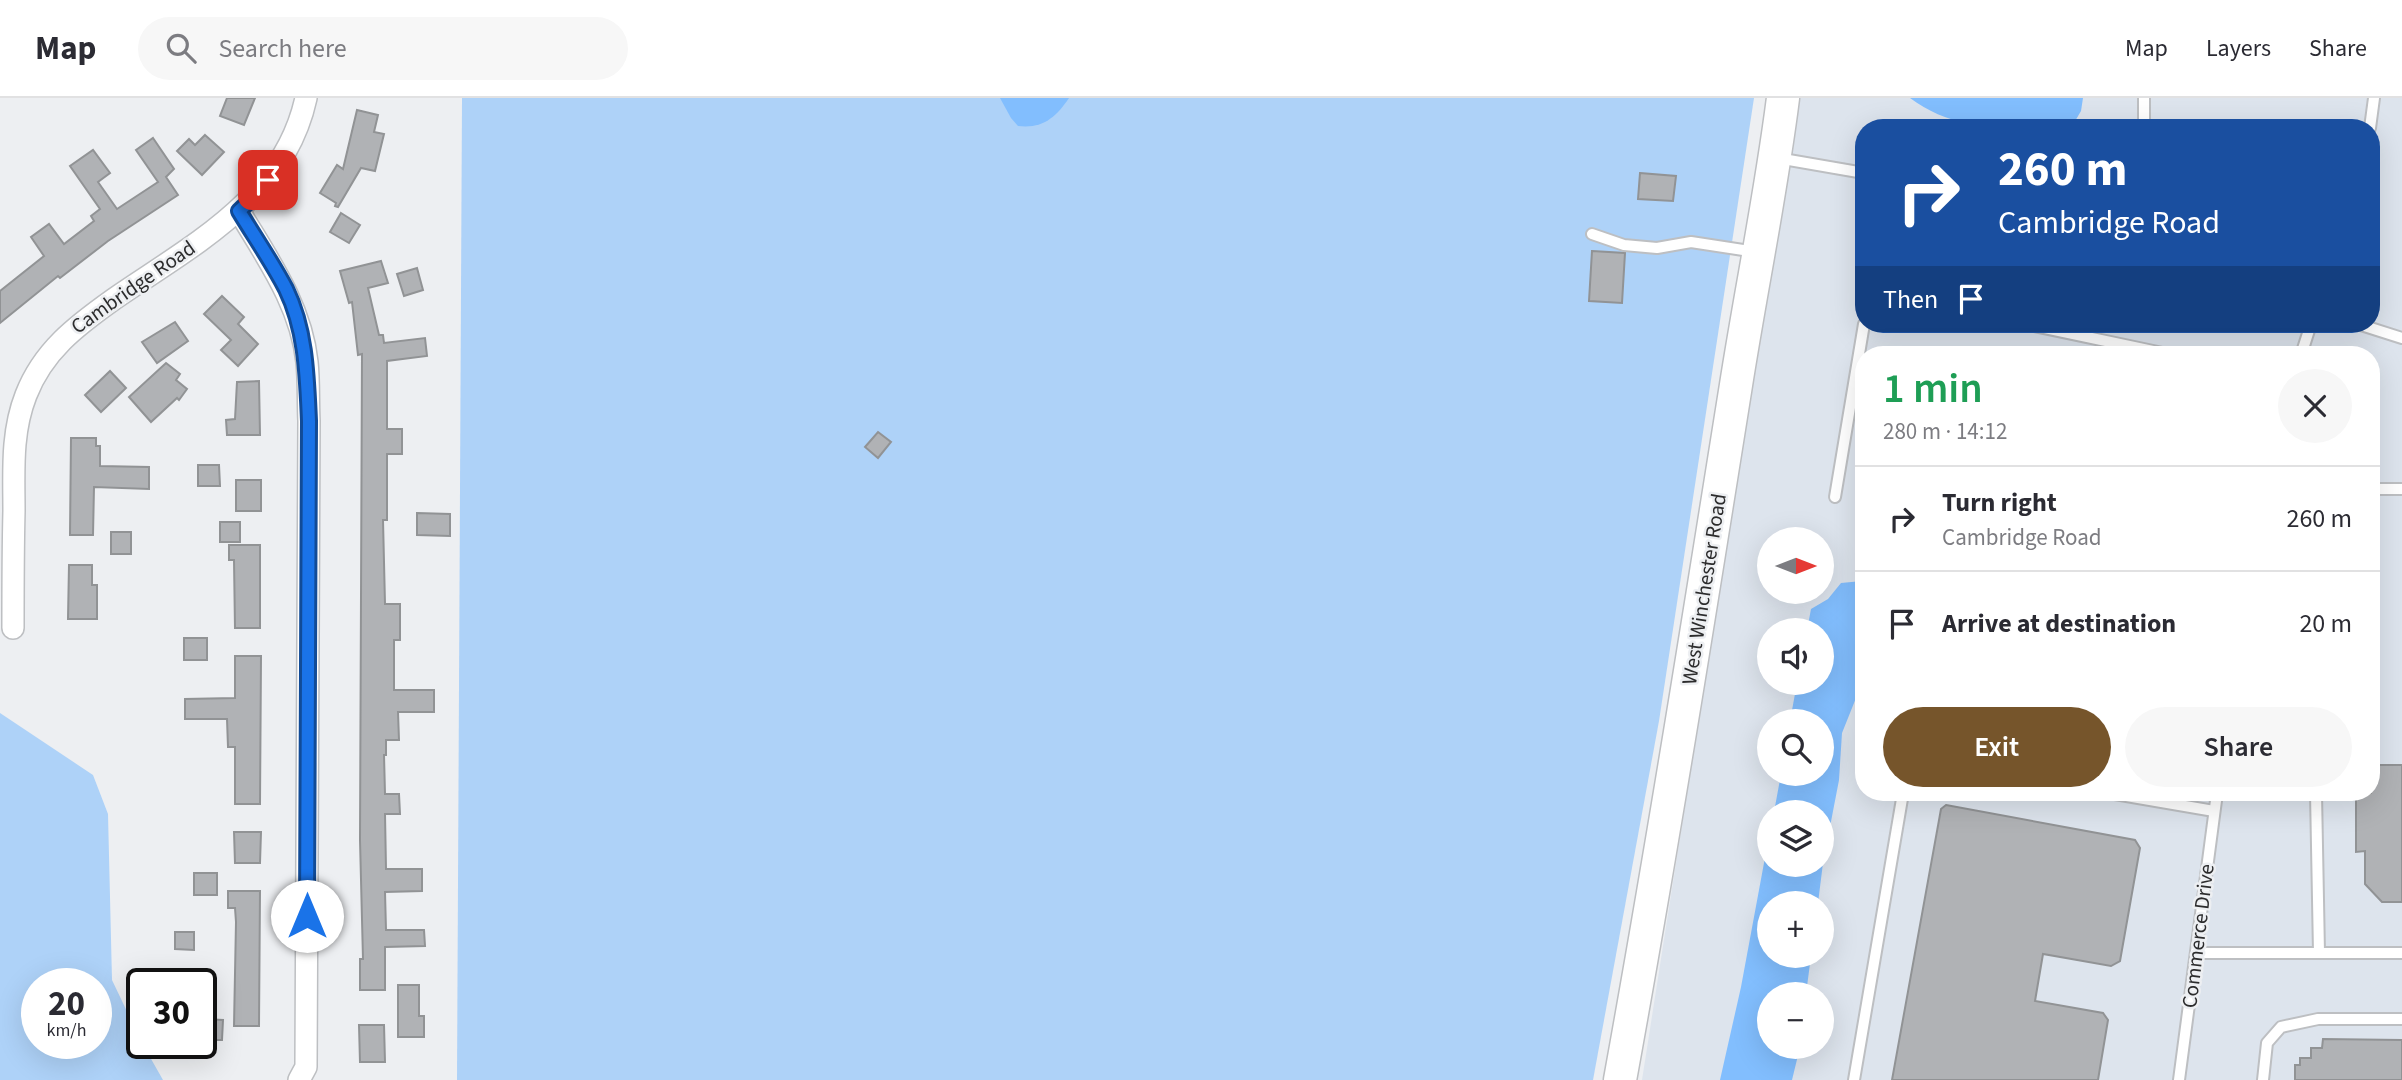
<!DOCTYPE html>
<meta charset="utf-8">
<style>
:root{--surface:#fff;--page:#f7f7f7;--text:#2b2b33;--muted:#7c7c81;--line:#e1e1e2;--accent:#76552b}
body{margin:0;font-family:"Source Sans 3",sans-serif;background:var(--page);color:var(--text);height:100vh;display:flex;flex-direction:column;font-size:26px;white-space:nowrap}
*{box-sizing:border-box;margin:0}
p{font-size:23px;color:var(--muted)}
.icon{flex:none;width:38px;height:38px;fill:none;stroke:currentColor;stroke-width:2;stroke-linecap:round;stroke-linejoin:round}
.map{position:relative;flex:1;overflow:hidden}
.drawer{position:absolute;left:1855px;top:248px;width:525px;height:455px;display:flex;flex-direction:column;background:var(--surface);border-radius:28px;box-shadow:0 7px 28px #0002}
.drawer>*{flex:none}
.top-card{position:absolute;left:1855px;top:21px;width:525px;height:214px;border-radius:28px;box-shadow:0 7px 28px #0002;background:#1a4fa0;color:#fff;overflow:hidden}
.needle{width:46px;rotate:90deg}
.tools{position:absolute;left:1757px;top:429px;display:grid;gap:14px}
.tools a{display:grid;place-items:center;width:77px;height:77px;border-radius:50%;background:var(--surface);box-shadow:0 7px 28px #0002;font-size:35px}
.speed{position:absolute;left:21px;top:870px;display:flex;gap:14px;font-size:35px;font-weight:700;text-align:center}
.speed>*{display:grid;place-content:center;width:91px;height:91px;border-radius:50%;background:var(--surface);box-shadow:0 7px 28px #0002;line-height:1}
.speed small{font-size:18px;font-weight:400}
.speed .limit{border:4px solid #111;border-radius:10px;background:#fff;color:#111}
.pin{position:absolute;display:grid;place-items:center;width:60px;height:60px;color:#fff;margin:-30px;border-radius:14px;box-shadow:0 4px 10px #0006}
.me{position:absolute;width:77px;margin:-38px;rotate:0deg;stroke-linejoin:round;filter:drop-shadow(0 0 5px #0008)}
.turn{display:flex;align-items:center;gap:24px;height:147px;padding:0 28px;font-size:32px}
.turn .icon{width:91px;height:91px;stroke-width:2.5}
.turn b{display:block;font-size:49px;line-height:60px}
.then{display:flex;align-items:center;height:66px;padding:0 28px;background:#0003;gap:14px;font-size:26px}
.round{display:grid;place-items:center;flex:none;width:74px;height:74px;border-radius:37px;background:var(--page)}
.overview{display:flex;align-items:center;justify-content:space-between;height:119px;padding:0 28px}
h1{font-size:42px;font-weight:600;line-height:52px;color:#1e9e55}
.primary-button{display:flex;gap:14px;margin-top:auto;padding:14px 28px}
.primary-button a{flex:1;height:80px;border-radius:42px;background:var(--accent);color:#fff;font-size:28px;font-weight:600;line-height:80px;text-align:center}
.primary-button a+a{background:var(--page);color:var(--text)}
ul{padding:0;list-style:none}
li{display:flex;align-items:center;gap:21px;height:105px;padding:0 28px;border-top:2px solid var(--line)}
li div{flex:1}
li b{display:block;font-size:26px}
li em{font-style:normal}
header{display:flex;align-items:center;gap:42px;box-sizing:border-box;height:98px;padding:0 35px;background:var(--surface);border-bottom:2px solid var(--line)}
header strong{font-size:33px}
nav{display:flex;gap:38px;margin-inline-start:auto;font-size:24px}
.search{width:490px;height:63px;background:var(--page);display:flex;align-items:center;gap:18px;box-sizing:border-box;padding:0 24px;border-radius:38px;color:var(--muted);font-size:26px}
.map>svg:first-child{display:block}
.built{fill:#dde4ed;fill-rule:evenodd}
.green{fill:#aed2f8;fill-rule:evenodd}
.water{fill:#82befe}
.building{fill:#b0b2b5;stroke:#919395;stroke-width:2}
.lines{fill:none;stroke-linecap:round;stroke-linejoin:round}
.lane-casing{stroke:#bdbfc2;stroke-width:14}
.street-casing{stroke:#bdbfc2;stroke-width:24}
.secondary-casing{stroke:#bdbfc2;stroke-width:35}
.lane{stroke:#fff;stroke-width:10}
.street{stroke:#fff;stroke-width:21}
.secondary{stroke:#fff;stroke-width:32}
.route-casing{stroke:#114b97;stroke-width:18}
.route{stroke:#1a73e8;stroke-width:12}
.labels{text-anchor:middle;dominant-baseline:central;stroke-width:5;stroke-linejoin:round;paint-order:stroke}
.street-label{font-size:21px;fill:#2c2c2d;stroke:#edeff2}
</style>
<header>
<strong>Map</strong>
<div class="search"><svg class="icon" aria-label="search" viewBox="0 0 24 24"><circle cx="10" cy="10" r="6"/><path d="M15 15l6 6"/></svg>Search here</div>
<nav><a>Map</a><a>Layers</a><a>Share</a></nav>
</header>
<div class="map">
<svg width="2402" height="982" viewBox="0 0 2402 982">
<rect width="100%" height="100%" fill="#edeff2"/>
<path class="built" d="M 1796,0 L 2402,0 L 2402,982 L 1642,982 ZM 1864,30 L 2371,30 L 2371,226 L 1864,226 ZM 1864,257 L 2371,257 L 2371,695 L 1864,695 ZM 1769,441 L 1822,441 L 1822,494 L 1769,494 ZM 1769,532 L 1822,532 L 1822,584 L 1769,584 ZM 1769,623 L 1822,623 L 1822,676 L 1769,676 ZM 1769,714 L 1822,714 L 1822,766 L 1769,766 ZM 1769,805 L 1822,805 L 1822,858 L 1769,858 ZM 1769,896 L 1822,896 L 1822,948 L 1769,948 Z"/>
<g class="green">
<polygon points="462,0 1754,0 1659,623 1593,982 457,982"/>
<path d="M 0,615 L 93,677 L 108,716 L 112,882 L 142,945 L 163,982 L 0,982 ZM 37,886 L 96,886 L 96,945 L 37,945 Z"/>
</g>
<g class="water">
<path d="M 1000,0 L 1069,0 C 1056,19 1043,31 1018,28 L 1011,20 Z"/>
<path d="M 1910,0 L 2083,0 L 2081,13 L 2071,30 C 2014,30 1958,36 1910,0 Z"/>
<polygon points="1862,483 1864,580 1842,635 1839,682 1823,765 1818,805 1769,805 1769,858 1811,858 1806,896 1769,896 1769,948 1800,949 1792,982 1720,982 1741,889 1769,738 1769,766 1822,766 1822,714 1774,714 1781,676 1822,676 1822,623 1790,623 1797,585 1822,584 1822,532 1807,532 1811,511 1828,501 1841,485"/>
</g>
<g class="building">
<polygon points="227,0 255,0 244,27 220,18"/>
<polygon points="357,12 378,17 374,34 384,36 375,73 361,70 338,109 335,108 336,105 320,95 337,67 343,71"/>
<polygon points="205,37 224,54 202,77 177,53 189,41 195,47"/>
<polygon points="153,40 174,71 166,79 178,97 108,143 60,180 58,178 0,225 0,193 44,158 31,139 49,126 64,146 94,123 91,118 100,111 70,68 93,52 110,75 98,84 117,111 158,84 136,52"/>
<polygon points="1640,75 1676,78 1673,103 1638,101"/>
<polygon points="341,115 360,127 349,145 330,134"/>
<polygon points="1592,153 1625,155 1622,205 1589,203"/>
<polygon points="381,163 388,185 368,190 379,237 383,237 384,245 425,240 427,258 387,263 387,331 402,331 402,356 387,356 387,422 383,422 385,506 400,506 400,542 394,542 394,592 434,592 434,614 398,614 399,642 386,642 386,657 384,657 385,696 399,696 400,716 385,716 386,771 422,771 422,793 385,794 386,832 424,832 425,848 385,849 385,892 360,892 360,861 363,861 360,742 362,256 358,257 352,204 349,205 340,173"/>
<polygon points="417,170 423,192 404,198 397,176"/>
<polygon points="222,198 244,219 238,226 258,246 238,268 221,252 231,242 204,216"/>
<polygon points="175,224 188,243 157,265 142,244"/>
<polygon points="166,265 180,276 176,282 187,291 179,302 177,300 151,324 129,299"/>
<polygon points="110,273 126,290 101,314 85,297"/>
<polygon points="259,283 260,337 227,337 226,322 235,321 237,284"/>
<polygon points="878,334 891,344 878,360 865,349"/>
<polygon points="71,340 96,340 96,348 100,348 100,368 149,369 149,391 94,389 93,437 70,437"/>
<polygon points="198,367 219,367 220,388 198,388"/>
<rect x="236" y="382" width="25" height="31"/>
<polygon points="417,415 450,416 450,438 417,437"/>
<rect x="220" y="424" width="20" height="20"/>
<rect x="111" y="434" width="20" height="22"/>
<polygon points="229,447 260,447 260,530 235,530 234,462 229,462"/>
<polygon points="69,467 92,467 92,487 97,487 97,521 68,521"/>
<rect x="184" y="540" width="23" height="22"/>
<polygon points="235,558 261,558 260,706 235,706 235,649 228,649 227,621 185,621 185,601 235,600"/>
<polygon points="2371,667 2402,667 2402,804 2382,804 2365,786 2365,753 2356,754 2356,695 2371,695"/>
<polygon points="1946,707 2135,742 2140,750 2120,863 2111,868 2043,856 2035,903 2103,915 2108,922 2098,982 1892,982 1941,711"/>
<polygon points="234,734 261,734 260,765 235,765"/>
<rect x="194" y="775" width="23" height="22"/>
<polygon points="228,793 260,793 259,928 234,928 236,824 235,810 228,810"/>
<polygon points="175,834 194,834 194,852 175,851"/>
<polygon points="398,887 419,887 419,918 424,918 424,939 398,939"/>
<polygon points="203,921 223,922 222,942 202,942"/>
<polygon points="359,927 384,927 385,964 360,964"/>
<polygon points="2323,941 2402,942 2402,982 2295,982 2295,967 2300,967 2300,960 2311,960 2311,950 2322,950"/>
</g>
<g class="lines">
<g class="lane-casing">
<g id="lane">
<polyline points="2144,30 2144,0"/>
<polyline points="2370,30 2374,0"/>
<polyline points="1777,60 1864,75"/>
<polyline points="1592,136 1624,147 1657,150 1691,144 1756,154"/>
<polyline points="2025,226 2172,257"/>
<polyline points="2358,226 2402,240"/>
<polyline points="2301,257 2311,226"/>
<polyline points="2371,391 2402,391"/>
<polyline points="1835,399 1864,226"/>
<polyline points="2109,695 2214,713"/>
<polyline points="2316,695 2319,855"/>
<polyline points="2196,855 2402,855"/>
<polyline points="1854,982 1903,695"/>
<polyline points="2179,982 2217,695"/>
<polyline points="2263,982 2267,945 2281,929 2318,921 2402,921"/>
</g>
</g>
<g class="street-casing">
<g id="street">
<path d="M 239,113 C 267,160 301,207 307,264 C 309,283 308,303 309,323 L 306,969 L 299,982"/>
<path d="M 13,530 C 13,491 13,452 14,413 C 14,374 11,335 26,297 C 43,253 76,228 114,201 C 192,147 284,101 306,0"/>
</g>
</g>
<g class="secondary-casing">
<path id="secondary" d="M 1620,982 C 1662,751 1699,519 1736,287 C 1751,191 1771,96 1783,0"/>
</g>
<use href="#lane" class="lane"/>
<use href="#street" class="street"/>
<use href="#secondary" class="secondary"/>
</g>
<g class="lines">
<g class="route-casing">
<path id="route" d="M 268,82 L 257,96 L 239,113 C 254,138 272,164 286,191 C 306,232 307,278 309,323 L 307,818"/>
</g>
<use href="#route" class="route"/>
</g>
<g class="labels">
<g class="street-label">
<text transform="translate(133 189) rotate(-35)">Cambridge Road</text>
<text transform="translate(1704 491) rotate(-81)">West Winchester Road</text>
<text transform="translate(2198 838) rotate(-83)">Commerce Drive</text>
</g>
</g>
</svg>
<div class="tools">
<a><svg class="needle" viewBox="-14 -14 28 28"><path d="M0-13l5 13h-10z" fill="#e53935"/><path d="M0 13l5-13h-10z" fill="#7c7c81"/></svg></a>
<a><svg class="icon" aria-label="sound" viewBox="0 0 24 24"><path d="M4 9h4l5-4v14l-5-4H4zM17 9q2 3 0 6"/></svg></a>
<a><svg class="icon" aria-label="search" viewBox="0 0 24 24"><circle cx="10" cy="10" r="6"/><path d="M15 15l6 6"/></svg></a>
<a><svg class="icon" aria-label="layers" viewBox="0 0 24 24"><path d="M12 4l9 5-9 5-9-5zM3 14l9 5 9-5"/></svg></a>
<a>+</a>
<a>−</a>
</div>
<div class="speed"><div>20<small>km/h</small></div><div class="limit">30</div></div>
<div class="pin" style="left:268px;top:82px;background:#d93025"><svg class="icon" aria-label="arrive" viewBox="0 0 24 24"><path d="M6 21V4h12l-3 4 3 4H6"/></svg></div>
<svg class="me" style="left:307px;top:818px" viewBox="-20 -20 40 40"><circle r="19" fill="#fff"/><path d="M0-13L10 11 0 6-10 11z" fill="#1a73e8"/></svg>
<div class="top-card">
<div class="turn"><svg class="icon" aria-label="right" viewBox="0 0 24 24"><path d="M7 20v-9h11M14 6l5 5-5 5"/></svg><div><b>260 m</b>Cambridge Road</div></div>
<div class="then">Then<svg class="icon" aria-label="arrive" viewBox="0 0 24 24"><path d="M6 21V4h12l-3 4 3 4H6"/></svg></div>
</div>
<section class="drawer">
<div class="overview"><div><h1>1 min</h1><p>280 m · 14:12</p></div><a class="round"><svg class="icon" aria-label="close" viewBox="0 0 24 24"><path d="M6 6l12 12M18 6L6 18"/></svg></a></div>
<ul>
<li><svg class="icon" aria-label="right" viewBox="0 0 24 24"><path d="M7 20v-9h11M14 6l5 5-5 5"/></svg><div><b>Turn right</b><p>Cambridge Road</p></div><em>260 m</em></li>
<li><svg class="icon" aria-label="arrive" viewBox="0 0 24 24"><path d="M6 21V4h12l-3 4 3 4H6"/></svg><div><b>Arrive at destination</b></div><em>20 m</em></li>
</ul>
<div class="primary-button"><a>Exit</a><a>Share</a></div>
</section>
</div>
